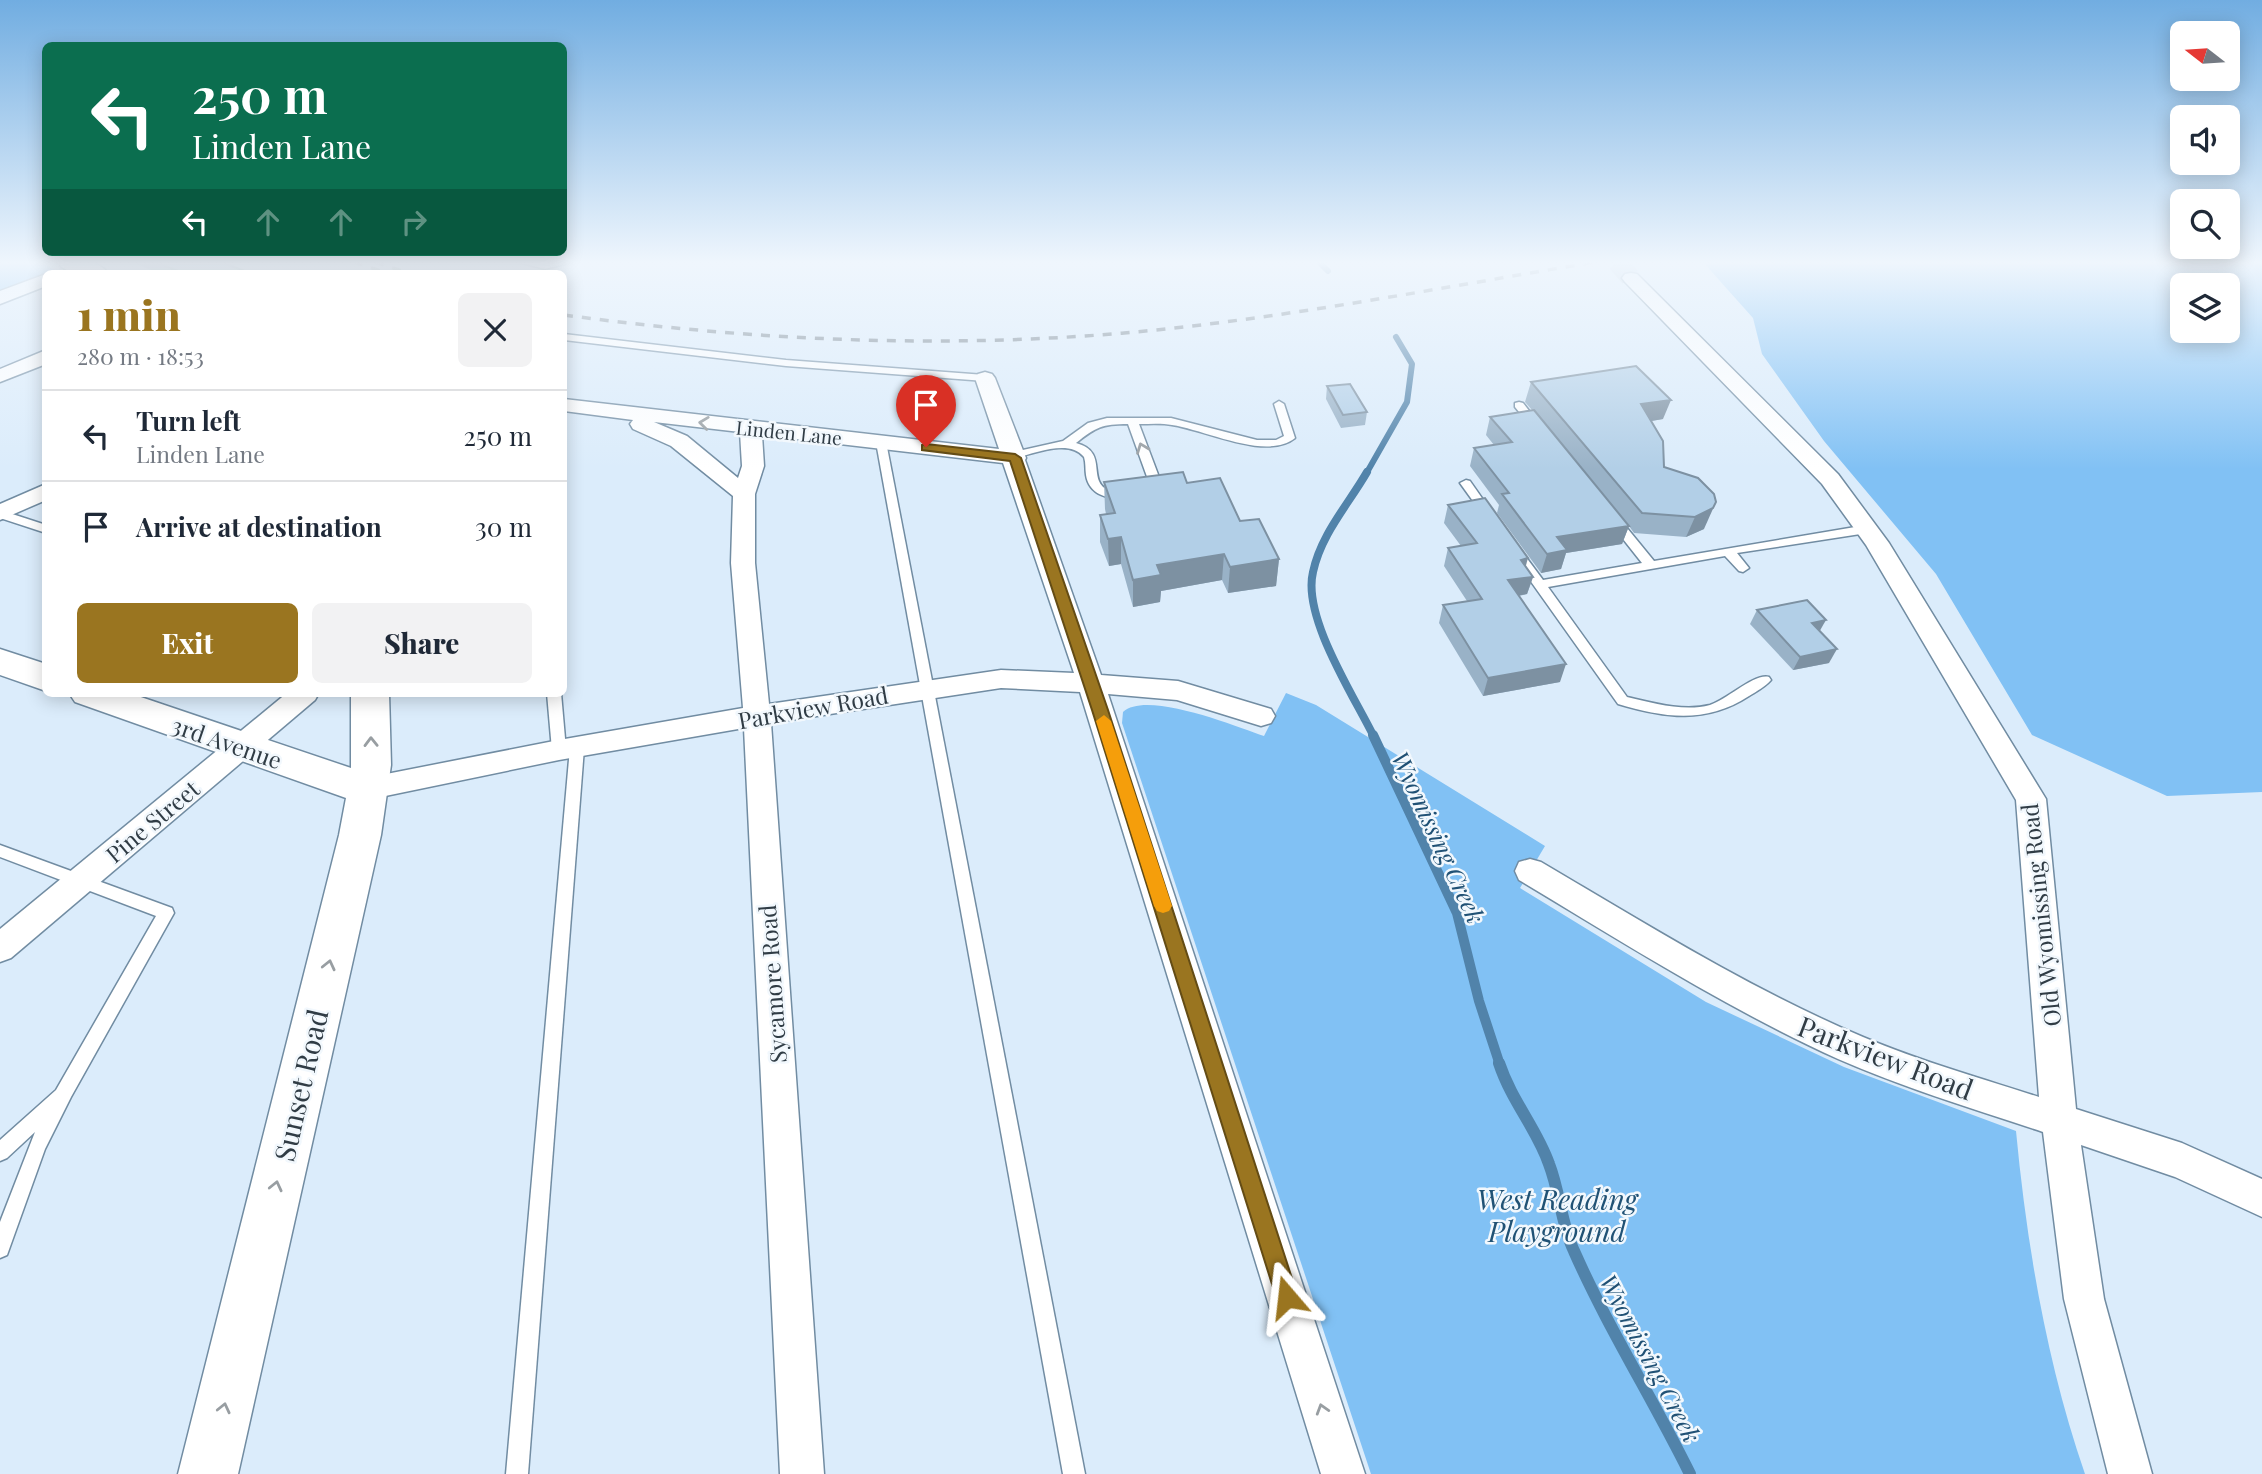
<!DOCTYPE html>
<meta charset="utf-8">
<style>
:root{--surface:#fff;--page:#f2f2f3;--text:#1f2937;--muted:#747a83;--line:#e0e1e3;--accent:#9a7520}
body{margin:0;font-family:"Playfair Display",serif;background:var(--page);color:var(--text);height:100vh;display:flex;flex-direction:column;font-size:26px;white-space:nowrap}
*{box-sizing:border-box;margin:0}
p{font-size:23px;color:var(--muted)}
.icon{flex:none;width:38px;height:38px;fill:none;stroke:currentColor;stroke-width:2;stroke-linecap:round;stroke-linejoin:round}
.map{position:relative;flex:1;overflow:hidden}
.sheet{position:absolute;left:42px;top:270px;width:525px;height:427px;display:flex;flex-direction:column;background:var(--surface);border-radius:10px;box-shadow:0 4px 18px #0003}
.sheet>*{flex:none}
.guide{position:absolute;left:42px;top:42px;width:525px;height:214px;border-radius:10px;box-shadow:0 4px 18px #0003;background:#0b6e4f;color:#fff;overflow:hidden}
.needle{width:46px;rotate:287deg}
.tools{position:absolute;left:2170px;top:21px;display:grid;gap:14px}
.tools a{display:grid;place-items:center;width:70px;height:70px;border-radius:10px;background:var(--surface);box-shadow:0 4px 18px #0003;font-size:35px}
.pin{position:absolute;display:grid;place-items:center;width:60px;height:60px;color:#fff;margin:-72px -30px;border-radius:50% 50% 50% 0;rotate:-45deg;box-shadow:0 0 7px #0007}
.pin .icon{rotate:45deg}
.me{position:absolute;width:77px;margin:-38px;rotate:343deg;stroke-linejoin:round;filter:drop-shadow(0 0 5px #0008)}
.turn{display:flex;align-items:center;gap:24px;height:147px;padding:0 35px;font-size:32px}
.turn .icon{width:91px;height:91px;stroke-width:2.5}
.turn b{display:block;font-size:49px;line-height:60px}
.lanes{display:flex;align-items:center;height:66px;padding:0 35px;background:#0003;justify-content:center;gap:35px;direction:ltr}
.lanes .off{opacity:.35}
.round{display:grid;place-items:center;flex:none;width:74px;height:74px;border-radius:10px;background:var(--page)}
.head{display:flex;align-items:center;justify-content:space-between;height:119px;padding:0 35px}
h1{font-size:42px;font-weight:800;line-height:52px;color:var(--accent)}
.action{display:flex;gap:14px;margin-top:auto;padding:14px 35px}
.action a{flex:1;height:80px;border-radius:10px;background:var(--accent);color:#fff;font-size:28px;font-weight:800;line-height:80px;text-align:center}
.action a+a{background:var(--page);color:var(--text)}
ul{padding:0;list-style:none}
li{display:flex;align-items:center;gap:21px;height:91px;padding:0 35px;border-top:2px solid var(--line)}
li div{flex:1}
li b{display:block;font-size:26px}
li em{font-style:normal}
.map>svg:first-child{display:block}
.green{fill:#81c1f4;fill-rule:evenodd}
.lines{fill:none;stroke-linecap:round;stroke-linejoin:round}
.stream-far3{stroke:#5183aa;stroke-width:6}
.stream-far2{stroke:#5183aa;stroke-width:8}
.stream-far1{stroke:#5183aa;stroke-width:10}
.stream{stroke:#5183aa;stroke-width:12}
.street-tunnel{stroke:#b9c9d7;stroke-width:20;stroke-dasharray:20 10;stroke-linecap:butt}
.lane-casing{stroke:#718ca2;stroke-width:3}
.street-casing{stroke:#718ca2;stroke-width:3}
.secondary-casing{stroke:#718ca2;stroke-width:3}
.lane{fill:#fff;fill-rule:evenodd}
.street{fill:#fff;fill-rule:evenodd}
.secondary{fill:#fff;fill-rule:evenodd}
.rail{stroke:#6d7b86;stroke-width:3.5;stroke-dasharray:9 9;stroke-linecap:butt}
.wall{fill:#99b2c7}
.shaded-wall{fill:#7d91a2}
.building{fill:#b2cfe7;stroke:#7d91a2;stroke-width:2}
.oneway{stroke:#989ea2}
.route{fill:#9a7520;stroke:#644c15;stroke-width:2}
.slow{fill:#f59e0b}
.labels{text-anchor:middle;dominant-baseline:central;stroke-width:5;stroke-linejoin:round;paint-order:stroke}
.far-street-label{font-size:19px;fill:#303c45;stroke:#f2f8fd}
.street-label{font-size:23px;fill:#303c45;stroke:#f2f8fd}
.water-label{font-size:24px;font-style:italic;fill:#205175;stroke:#f2f8fd}
.near-street-label{font-size:28px;fill:#303c45;stroke:#f2f8fd}
.near-park-label{font-size:28px;font-style:italic;fill:#205275;stroke:#f2f8fd}
</style>
<div class="map">
<svg width="2262" height="1474" viewBox="0 0 2262 1474">
<rect width="100%" height="100%" fill="#dbecfb"/>
<g class="green">
<polygon points="0,262 41,262 55,270 0,292"/>
<path d="M 1703,262 L 2262,262 L 2262,792 L 2167,796 L 2032,735 L 1936,574 L 1824,441 L 1762,354 L 1753,318 ZM 2182,285 L 2228,285 L 2228,331 L 2182,331 Z"/>
<path d="M 1286,693 L 1316,705 L 1545,846 L 1520,888 L 1706,1002 L 1844,1067 L 2016,1131 C 2027,1247 2047,1364 2085,1474 L 1371,1474 L 1122,723 L 1123,712 C 1146,690 1235,726 1264,736 Z"/>
</g>
<g class="lines">
<g class="stream-far3">
<polyline points="1319,262 1328,271"/>
<polyline points="1366,474 1407,402 1412,364 1396,337"/>
</g>
<path class="stream-far2" d="M 1367,472 C 1348,505 1321,534 1313,572 C 1302,617 1354,696 1374,737"/>
<polyline class="stream-far1" points="1373,735 1457,913 1479,1001 1500,1065"/>
<path class="stream" d="M 1499,1063 C 1512,1102 1537,1129 1549,1164 C 1560,1192 1561,1224 1574,1251 C 1608,1328 1653,1399 1690,1474"/>
<polyline class="street-tunnel" points="1617,262 1631,278"/>
<g class="lane-casing">
<g id="lane">
<polygon points="518,262 572,262 545,269"/>
<polygon points="564,334 786,360 985,375 990,378 985,381 786,366 564,340"/>
<path d="M 1279,401 L 1284,404 L 1295,438 C 1266,461 1206,430 1172,425 C 1162,423 1150,424 1139,424 L 1162,485 L 1154,494 L 1150,495 L 1144,492 L 1150,485 L 1128,424 C 1102,424 1096,427 1076,443 C 1110,452 1085,481 1110,491 C 1115,493 1121,492 1127,493 L 1127,497 C 1110,501 1089,495 1086,475 C 1085,469 1086,463 1084,457 C 1069,438 1034,454 1014,458 L 1008,455 L 1014,452 L 1063,441 L 1088,423 L 1107,418 L 1171,418 L 1257,440 L 1276,440 L 1284,436 L 1274,404 Z"/>
<polygon points="1519,402 1523,403 1541,426 1540,428 1532,428 1515,407 1515,403"/>
<polygon points="881,439 886,442 1085,1474 1063,1474 876,442"/>
<polygon points="1466,480 1470,481 1491,511 1491,515 1483,515 1460,483"/>
<polygon points="0,510 46,525 46,533 0,518"/>
<path d="M 1614,516 L 1618,517 L 1654,561 L 1867,525 L 1873,529 L 1867,533 L 1737,553 L 1749,568 L 1743,572 L 1739,571 L 1725,556 L 1548,587 L 1627,697 C 1653,703 1684,712 1710,705 C 1727,700 1754,673 1769,677 L 1771,680 C 1765,687 1757,691 1749,696 C 1706,724 1665,718 1618,704 L 1510,552 L 1516,548 L 1520,549 L 1543,580 L 1642,563 L 1608,520 Z"/>
<polygon points="547,693 561,693 566,750 559,755 552,750"/>
<polygon points="577,743 584,748 528,1474 506,1474 570,748"/>
<polygon points="0,845 172,908 174,913 71,1097 45,1149 7,1255 0,1258 0,1222 35,1132 7,1158 0,1161 0,1140 56,1090 156,916 0,857"/>
</g>
</g>
<g class="street-casing">
<g id="street">
<path d="M 1631,273 L 1637,274 L 1838,474 L 1889,543 L 2046,799 L 2076,1109 L 2182,1143 L 2262,1179 L 2262,1217 L 2175,1177 L 2081,1145 L 2104,1299 L 2152,1474 L 2108,1474 L 2064,1299 L 2043,1132 C 1974,1109 1904,1088 1838,1059 C 1726,1008 1624,943 1519,880 L 1515,871 L 1519,862 L 1530,859 L 1541,862 C 1646,924 1750,989 1863,1037 C 1920,1061 1980,1078 2039,1097 L 2016,800 L 1866,545 L 1822,484 L 1625,282 L 1622,278 L 1625,274 Z"/>
<polygon points="46,274 46,286 0,304 0,291"/>
<polygon points="46,350 46,364 0,382 0,369"/>
<path d="M 985,372 L 992,374 L 995,378 L 1026,458 L 1025,460 L 1101,675 L 1178,681 L 1271,709 L 1275,716 L 1271,723 L 1261,726 L 1177,700 L 1108,694 L 1365,1474 L 1321,1474 L 1080,692 L 1001,688 L 771,723 L 824,1474 L 780,1474 L 744,728 L 559,760 L 366,800 L 356,797 L 351,789 L 356,781 L 366,778 L 559,740 L 743,708 L 731,563 L 733,496 L 671,446 L 633,429 L 630,424 L 633,420 L 564,411 L 564,399 L 999,449 L 975,378 L 978,374 ZM 654,422 L 740,432 L 742,466 L 738,478 L 687,436 ZM 762,435 L 1003,463 L 1074,673 L 1001,670 L 769,704 L 755,563 L 755,494 L 764,466 Z"/>
<polygon points="46,484 46,500 0,520 0,504"/>
<polygon points="287,693 319,693 315,700 11,958 0,962 0,929"/>
</g>
</g>
<g class="secondary-casing">
<g id="secondary">
<path d="M 57,262 C 73,262 97,258 108,273 C 91,273 68,277 57,262 Z"/>
<polygon points="0,649 46,664 46,691 0,675"/>
<polygon points="69,693 129,693 351,768 351,693 389,693 391,765 381,835 238,1474 178,1474 339,835 346,798 75,702"/>
</g>
</g>
<use href="#lane" class="lane"/>
<use href="#street" class="street"/>
<use href="#secondary" class="secondary"/>
<g class="rail">
<polyline points="354,262 384,272"/>
<polyline points="375,262 409,273"/>
<path d="M 564,315 C 750,340 937,349 1124,333 C 1282,319 1438,288 1595,262"/>
</g>
</g>
<g class="wall">
<polygon points="132,262 221,262 250,273 158,273"/>
<polygon points="1531,382 1663,419 1651,421 1664,467 1704,529 1686,537 1634,533 1629,526 1622,544 1566,553 1561,569 1541,573 1497,513 1499,505 1470,466 1474,448 1494,445 1486,435 1490,417 1532,410 1525,402"/>
<polygon points="1327,386 1367,412 1365,425 1341,428 1326,399"/>
<polygon points="1104,482 1187,483 1240,521 1279,559 1276,586 1228,593 1222,580 1161,591 1160,602 1133,607 1121,564 1109,566 1100,542 1100,515 1106,514 1105,509"/>
<polygon points="1448,505 1526,567 1533,577 1527,594 1519,596 1560,682 1483,696 1439,623 1443,605 1467,601 1444,566 1448,548 1461,546 1444,523"/>
<polygon points="1757,610 1820,631 1829,663 1793,670 1750,624"/>
</g>
<g class="shaded-wall">
<polygon points="1671,400 1663,419 1634,424 1641,404"/>
<polygon points="1716,502 1704,529 1686,537 1695,517"/>
<polygon points="1629,526 1622,544 1566,553 1561,569 1541,573 1547,554 1557,537"/>
<polygon points="1121,537 1121,564 1109,566 1108,539"/>
<polygon points="1224,554 1222,580 1161,591 1160,602 1133,607 1133,580 1157,565"/>
<polygon points="1528,558 1523,576 1521,560"/>
<polygon points="1279,559 1276,586 1228,593 1230,567"/>
<polygon points="1533,577 1527,594 1503,598 1508,580"/>
<polygon points="1826,620 1818,634 1812,623"/>
<polygon points="1837,649 1829,663 1793,670 1800,657"/>
<polygon points="1566,664 1560,682 1483,696 1488,678"/>
</g>
<g class="building">
<polygon points="155,262 221,262 250,273 183,273"/>
<polygon points="1636,366 1671,400 1641,404 1663,441 1664,467 1698,478 1714,494 1716,502 1713,508 1695,517 1642,513 1531,382"/>
<polygon points="1350,384 1367,412 1343,415 1327,386"/>
<polygon points="1534,410 1629,526 1557,537 1567,550 1547,554 1502,494 1509,493 1474,448 1512,442 1490,417"/>
<polygon points="1183,472 1187,483 1220,478 1240,521 1259,519 1279,559 1230,567 1224,554 1157,565 1161,575 1133,580 1121,537 1108,539 1100,515 1115,513 1104,482"/>
<polygon points="1485,498 1528,558 1521,560 1533,577 1508,580 1566,664 1488,678 1443,605 1482,599 1448,548 1477,543 1448,505"/>
<polygon points="1807,600 1826,620 1812,623 1837,649 1800,657 1757,610"/>
</g>
<defs><path id="oneway-chevron" d="M-2-3.5L2.5 0L-2 3.5" fill="none" stroke-width="1.6" stroke-linecap="round" stroke-linejoin="round" transform="scale(1.75)"/></defs>
<g class="oneway">
<use href="#oneway-chevron" transform="translate(704 423) rotate(-173)"/>
<use href="#oneway-chevron" transform="translate(1142 448) rotate(-111)"/>
<use href="#oneway-chevron" transform="translate(371 742) rotate(-91)"/>
<use href="#oneway-chevron" transform="translate(329 965) rotate(-77)"/>
<use href="#oneway-chevron" transform="translate(276 1186) rotate(-77)"/>
<use href="#oneway-chevron" transform="translate(224 1408) rotate(-77)"/>
<use href="#oneway-chevron" transform="translate(1322 1409) rotate(-107)"/>
</g>
<linearGradient id="sky" x2="0" y2="1"><stop stop-color="#71ade1"/><stop offset="0.56" stop-color="#eff6fd"/><stop offset="1" stop-color="#eff6fd" stop-opacity="0"/></linearGradient>
<rect width="2262" height="469" fill="url(#sky)"/>
<polygon class="route" points="926,444 1015,454 1021,458 1108,710 1298,1297 1295,1305 1287,1308 1279,1305 1276,1297 1092,710 1010,461 922,450 922,445"/>
<polygon class="slow" points="1104,715 1111,721 1172,906 1169,911 1163,913 1157,911 1154,906 1096,721"/>
<g class="labels">
<g class="far-street-label">
<text transform="translate(789 432) rotate(6)">Linden Lane</text>
</g>
<g class="street-label">
<text transform="translate(813 707) rotate(-10)">Parkview Road</text>
<text transform="translate(227 742) rotate(19)">3rd Avenue</text>
<text transform="translate(152 821) rotate(-40)">Pine Street</text>
<text transform="translate(2040 915) rotate(-96)">Old Wyomissing Road</text>
<text transform="translate(772 984) rotate(-94)">Sycamore Road</text>
</g>
<g class="water-label">
<text transform="translate(1439 837) rotate(65)">Wyomissing Creek</text>
<text transform="translate(1651 1358) rotate(62)">Wyomissing Creek</text>
</g>
<g class="near-street-label">
<text transform="translate(1886 1057) rotate(21)">Parkview Road</text>
<text transform="translate(300 1085) rotate(-77)">Sunset Road</text>
</g>
<g class="near-park-label">
<text x="1557" y="1198">West Reading<tspan x="1557" dy="32">Playground</tspan></text>
</g>
</g>
</svg>
<div class="tools">
<a><svg class="needle" viewBox="-14 -14 28 28"><path d="M0-13l5 13h-10z" fill="#e53935"/><path d="M0 13l5-13h-10z" fill="#747a83"/></svg></a>
<a><svg class="icon" aria-label="sound" viewBox="0 0 24 24"><path d="M4 9h4l5-4v14l-5-4H4zM17 9q2 3 0 6"/></svg></a>
<a><svg class="icon" aria-label="search" viewBox="0 0 24 24"><circle cx="10" cy="10" r="6"/><path d="M15 15l6 6"/></svg></a>
<a><svg class="icon" aria-label="layers" viewBox="0 0 24 24"><path d="M12 4l9 5-9 5-9-5zM3 14l9 5 9-5"/></svg></a>
</div>
<div class="pin" style="left:926px;top:447px;background:#d93025"><svg class="icon" aria-label="arrive" viewBox="0 0 24 24"><path d="M6 21V4h12l-3 4 3 4H6"/></svg></div>
<svg class="me" style="left:1287px;top:1297px" viewBox="-20 -20 40 40"><path d="M0-17L14 15 0 8-14 15z" fill="#9a7520" stroke="#fff" stroke-width="4"/></svg>
<div class="guide">
<div class="turn"><svg class="icon" aria-label="left" viewBox="0 0 24 24"><path d="M17 20v-9H6M10 6l-5 5 5 5"/></svg><div><b>250 m</b>Linden Lane</div></div>
<div class="lanes"><svg class="icon" aria-label="left" viewBox="0 0 24 24"><path d="M17 20v-9H6M10 6l-5 5 5 5"/></svg><svg class="icon off" aria-label="ahead" viewBox="0 0 24 24"><path d="M12 20V5M6 11l6-6 6 6"/></svg><svg class="icon off" aria-label="ahead" viewBox="0 0 24 24"><path d="M12 20V5M6 11l6-6 6 6"/></svg><svg class="icon off" aria-label="right" viewBox="0 0 24 24"><path d="M7 20v-9h11M14 6l5 5-5 5"/></svg></div>
</div>
<section class="sheet">
<div class="head"><div><h1>1 min</h1><p>280 m · 18:53</p></div><a class="round"><svg class="icon" aria-label="close" viewBox="0 0 24 24"><path d="M6 6l12 12M18 6L6 18"/></svg></a></div>
<ul>
<li><svg class="icon" aria-label="left" viewBox="0 0 24 24"><path d="M17 20v-9H6M10 6l-5 5 5 5"/></svg><div><b>Turn left</b><p>Linden Lane</p></div><em>250 m</em></li>
<li><svg class="icon" aria-label="arrive" viewBox="0 0 24 24"><path d="M6 21V4h12l-3 4 3 4H6"/></svg><div><b>Arrive at destination</b></div><em>30 m</em></li>
</ul>
<div class="action"><a>Exit</a><a>Share</a></div>
</section>
</div>
